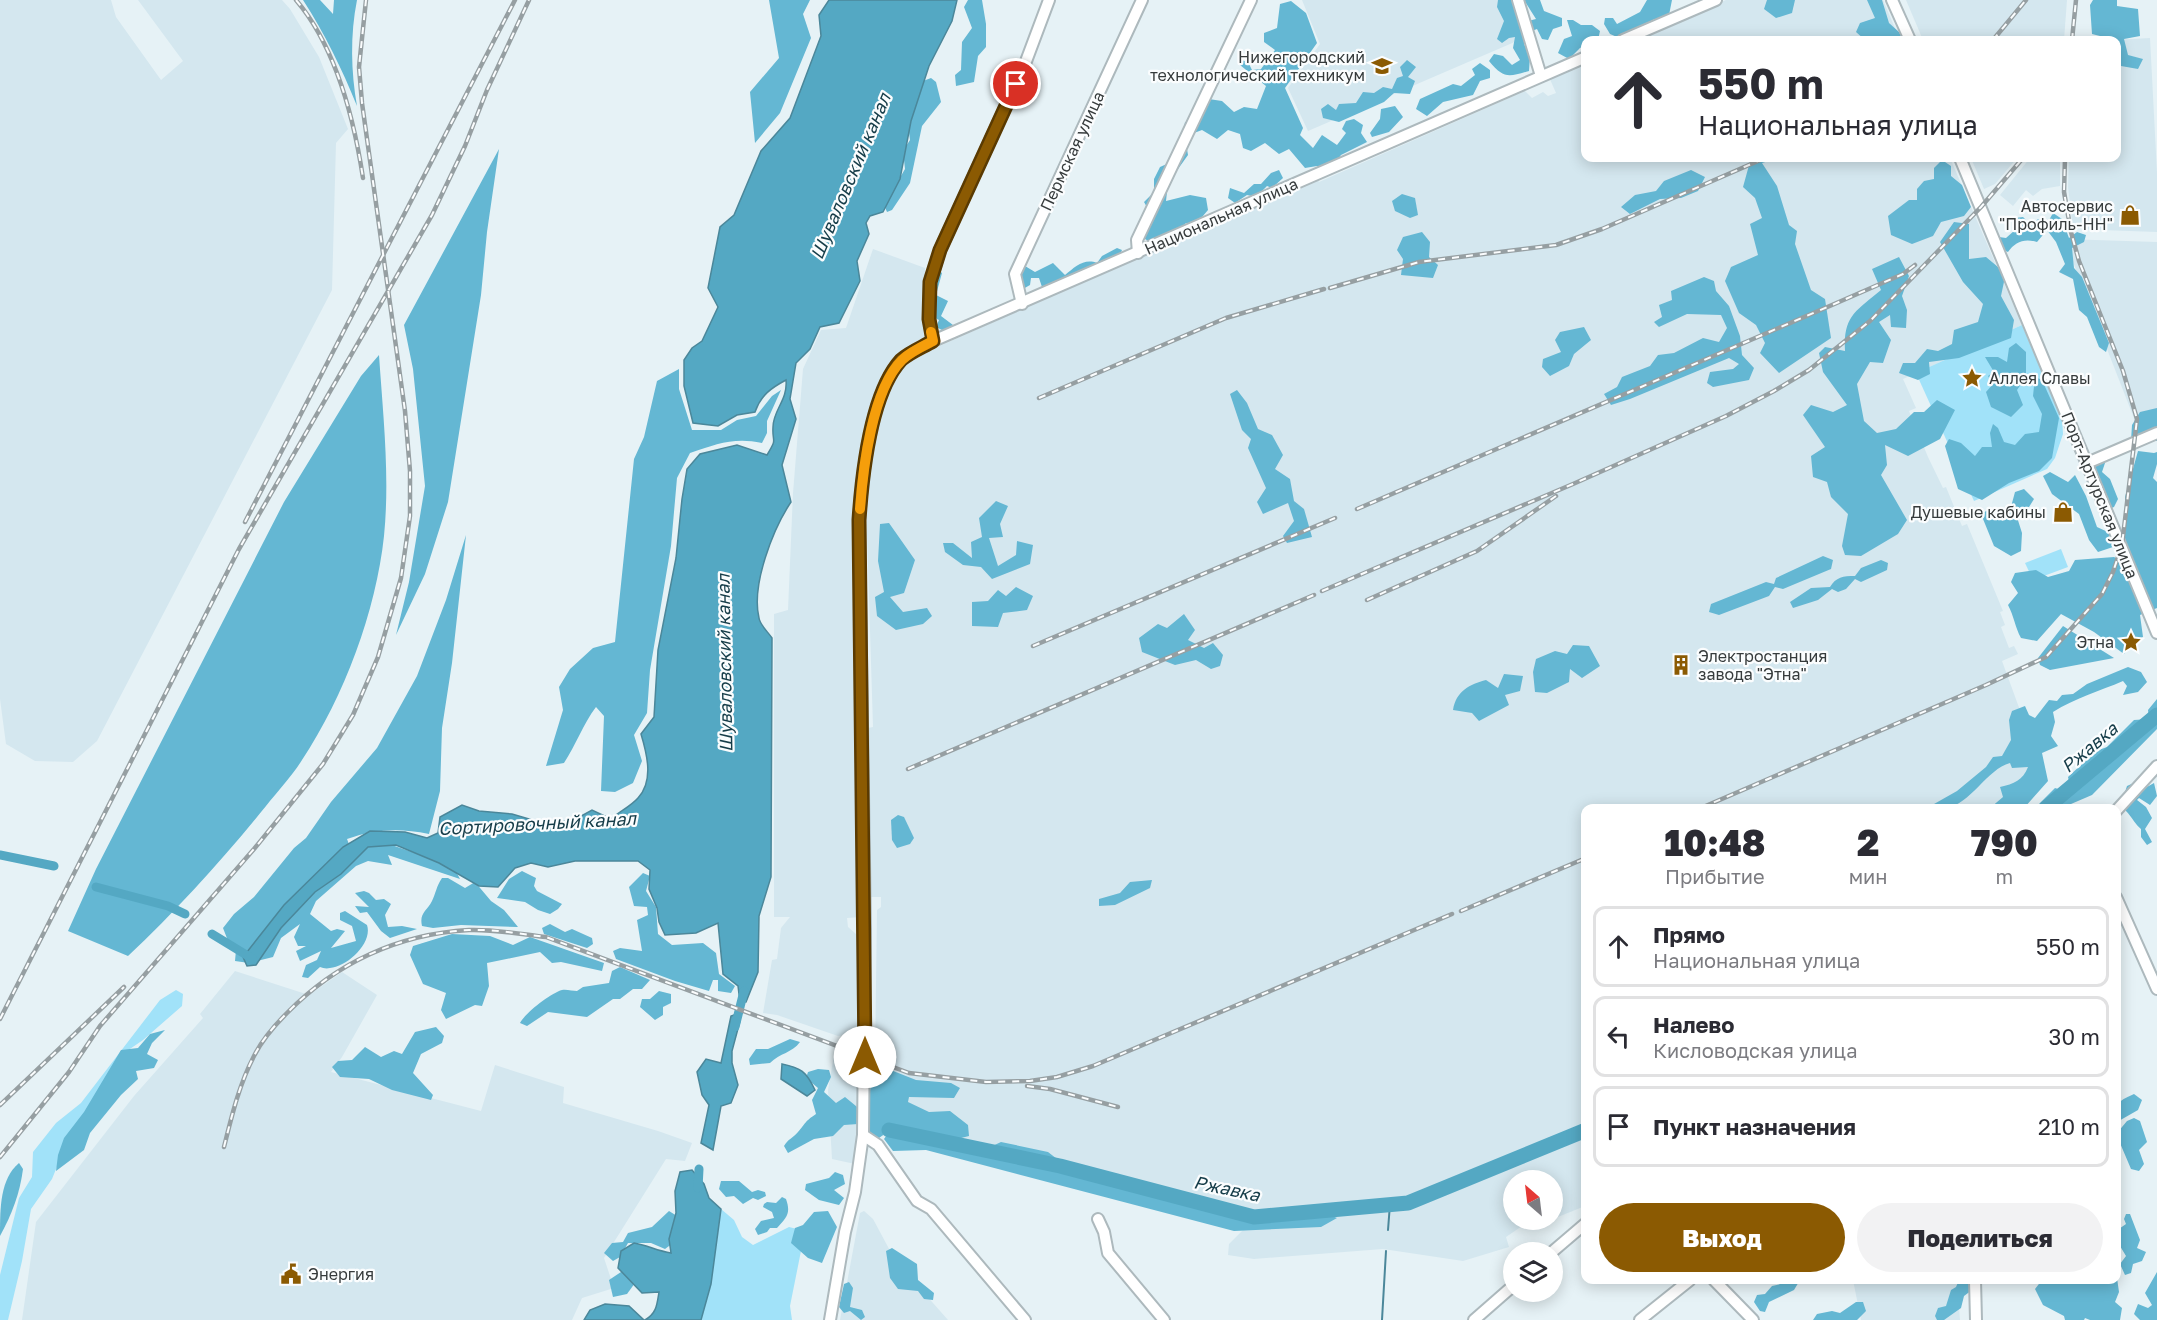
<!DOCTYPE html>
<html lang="ru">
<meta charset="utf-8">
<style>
:root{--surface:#fff;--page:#f2f2f3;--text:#2b2b33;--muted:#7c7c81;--line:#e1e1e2;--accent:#8b5a02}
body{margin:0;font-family:"Golos Text",sans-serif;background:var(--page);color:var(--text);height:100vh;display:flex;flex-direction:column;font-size:22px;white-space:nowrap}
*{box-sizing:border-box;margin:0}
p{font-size:20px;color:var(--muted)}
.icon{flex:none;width:33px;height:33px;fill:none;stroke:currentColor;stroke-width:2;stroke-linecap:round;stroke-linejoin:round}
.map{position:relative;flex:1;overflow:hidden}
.details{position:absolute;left:1581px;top:804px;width:540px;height:480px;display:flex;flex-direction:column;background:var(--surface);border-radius:12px;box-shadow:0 3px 15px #0003}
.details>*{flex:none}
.banner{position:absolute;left:1581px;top:36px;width:540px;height:126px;border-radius:12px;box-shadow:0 3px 15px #0003;background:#fff;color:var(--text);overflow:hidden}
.needle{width:39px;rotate:332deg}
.tools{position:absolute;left:1503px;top:1170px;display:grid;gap:12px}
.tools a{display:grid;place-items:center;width:60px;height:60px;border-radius:50%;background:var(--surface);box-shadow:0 3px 15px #0003;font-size:30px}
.pin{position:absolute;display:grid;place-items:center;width:51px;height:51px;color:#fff;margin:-26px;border:3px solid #fff;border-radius:50%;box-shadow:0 2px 6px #0007}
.me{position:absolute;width:66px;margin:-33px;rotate:0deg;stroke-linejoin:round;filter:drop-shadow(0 0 4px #0008)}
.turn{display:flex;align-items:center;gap:21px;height:126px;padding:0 18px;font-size:27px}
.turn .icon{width:78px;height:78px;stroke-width:2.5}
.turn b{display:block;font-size:42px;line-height:51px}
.eta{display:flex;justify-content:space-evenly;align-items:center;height:102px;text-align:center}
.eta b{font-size:36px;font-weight:800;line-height:42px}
.button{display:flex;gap:12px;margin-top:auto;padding:12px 18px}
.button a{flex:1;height:69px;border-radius:36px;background:var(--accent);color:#fff;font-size:24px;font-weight:800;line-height:69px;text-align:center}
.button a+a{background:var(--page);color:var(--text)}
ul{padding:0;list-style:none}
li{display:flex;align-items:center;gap:18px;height:81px;margin:0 12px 9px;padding:0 6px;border:3px solid var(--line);border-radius:12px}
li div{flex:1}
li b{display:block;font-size:22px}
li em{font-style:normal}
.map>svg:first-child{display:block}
.built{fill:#d4e7ef}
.green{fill:#a1e2f9}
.forest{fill:#64b7d3}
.water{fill:#54a8c3;stroke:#4b879a;stroke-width:1.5}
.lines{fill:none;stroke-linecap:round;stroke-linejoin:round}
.stream{stroke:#4b879a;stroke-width:2}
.canal{stroke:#54a8c3;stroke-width:9}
.river{stroke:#54a8c3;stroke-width:15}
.minor-casing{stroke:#adb9bd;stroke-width:14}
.minor{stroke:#fff;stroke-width:10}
.rail-casing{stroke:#969fa2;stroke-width:4.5}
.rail{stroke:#fbfdfe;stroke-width:2;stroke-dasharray:7;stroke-linecap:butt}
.route-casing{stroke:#5a3a01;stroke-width:15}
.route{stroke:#8b5a02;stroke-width:10}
.slow{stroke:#f59e0b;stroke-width:10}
.labels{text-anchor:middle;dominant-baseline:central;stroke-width:4.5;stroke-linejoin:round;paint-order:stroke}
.poi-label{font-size:16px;fill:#363b3c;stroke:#fbfdfe;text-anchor:end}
.street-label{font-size:16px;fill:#363b3c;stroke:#fbfdfe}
.water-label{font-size:18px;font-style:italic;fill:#163d49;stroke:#fbfdfe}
</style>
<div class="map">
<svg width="2157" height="1320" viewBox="0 0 2157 1320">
<rect width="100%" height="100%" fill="#e6f2f6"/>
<g class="built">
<polygon points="0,0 111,0 116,17 161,80 183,61 138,0 282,0 290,9 319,57 348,129 336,143 332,290 97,741 73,762 35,761 6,744 0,699"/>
<polygon points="1302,0 1504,0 1517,41 1308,131 1288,88 1320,44"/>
<polygon points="1726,0 1883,0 1900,40 1633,40"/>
<polygon points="1906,0 2067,0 2064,40 1923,40"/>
<polygon points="2150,38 2157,173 2157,232 2073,229 2068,187 2069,158 2116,158 2116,40 2112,40"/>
<polygon points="1585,61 1586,158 1950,158 2022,325 1903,379 1916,408 1909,411 1928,457 1943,488 1946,487 1962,526 1967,524 2003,611 2000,612 2005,625 2001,627 2009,648 2014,646 2018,654 2002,661 2040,765 1995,808 1586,808 1585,1206 1553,1219 1552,1180 1514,1180 1514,1220 1551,1220 1525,1224 1506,1237 1509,1247 1463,1261 1383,1249 1254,1259 1228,1255 1229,1244 1243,1230 872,1133 875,1060 877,910 881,907 881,897 870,897 868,728 873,727 866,501 877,431 888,392 895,376 913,358 1317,177 1319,182 1525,91 1532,98 1543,92 1548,96 1556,93 1549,77"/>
<polygon points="1971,158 2017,158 1995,184 1984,189"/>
<polygon points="2030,158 2060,158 2060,186 2042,189 2033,196 2026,190 2013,206 2000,195"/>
<polygon points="2064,239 2157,242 2157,424 2139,431"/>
<polygon points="873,249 925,268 926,339 891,369 858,491 861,917 847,918 848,927 857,935 857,1027 855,1034 838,1036 777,1015 763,1013 772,960 777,959 781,928 790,917 774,917 774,614 788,610 793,493 803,369 821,330 846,328"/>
<polygon points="235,971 309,995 342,972 377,995 342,1057 331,1072 481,1111 495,1065 564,1087 563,1103 658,1131 692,1143 685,1161 666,1159 604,1258 614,1288 582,1298 572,1320 22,1320 36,1222 134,1096 203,1018 200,1014"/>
<polygon points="835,1049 862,1059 861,1137 855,1164 832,1159 828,1090"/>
<polygon points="864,1211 873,1219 895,1260 948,1320 840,1320 860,1213"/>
<polygon points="1853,1280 1957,1280 1960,1320 1861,1320"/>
</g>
<g class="green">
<polygon points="2022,325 2062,419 2063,434 2055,458 2047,469 1974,501 1916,373"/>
<polygon points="2061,549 2068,567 2033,580 2025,563"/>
<polygon points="176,990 183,994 182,1006 143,1040 124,1053 69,1137 52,1179 31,1209 22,1261 8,1320 0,1320 0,1275 19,1198 32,1177 33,1152 56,1123 81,1103 160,1000"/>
<polygon points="721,1209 734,1220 742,1237 753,1245 789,1227 805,1231 790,1306 792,1320 701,1320 711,1284"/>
</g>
<g class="forest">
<path d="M 303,0 L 320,0 L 333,14 L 334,0 L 357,0 C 350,35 351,72 357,106 C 342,69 325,34 303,0 Z"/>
<polygon points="769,0 810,0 803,14 811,38 780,113 755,143 750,92 779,58"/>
<polygon points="968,0 982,0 986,24 986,47 978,56 974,82 956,86 955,75 961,70 962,42 972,28 964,7"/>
<path d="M 1498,0 L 1513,0 L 1520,23 L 1536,19 L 1524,0 L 1540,0 L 1544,11 L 1562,18 L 1562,26 L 1553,29 L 1548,40 L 1542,39 L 1537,29 L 1524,34 L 1524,44 L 1530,56 L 1529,71 C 1508,77 1504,79 1489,61 L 1494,54 L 1503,56 L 1512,65 L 1520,60 L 1513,48 L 1515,37 L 1509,38 L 1502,43 L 1497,39 L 1504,21 L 1497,7 Z"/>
<polygon points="1647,0 1672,0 1668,20 1655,19 1617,37 1610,34 1604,24 1605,18 1613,18 1617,24 1640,12"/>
<polygon points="1767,0 1795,0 1792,13 1776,18 1764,9"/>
<polygon points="1867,0 1882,0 1889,23 1899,32 1903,40 1865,40 1856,32 1860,23 1875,18"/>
<polygon points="2093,0 2117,0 2117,6 2138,9 2140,36 2124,39 2128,55 2143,59 2138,69 2121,66 2117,55 2116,40 2092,34 2090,5"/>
<polygon points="1291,1 1306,13 1317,43 1285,88 1303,128 1300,135 1313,148 1322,135 1337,145 1346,133 1342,129 1346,121 1354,119 1363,125 1361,133 1367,142 1341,155 1336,162 1322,168 1317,166 1305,168 1289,149 1279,154 1265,143 1251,151 1243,148 1240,134 1228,130 1217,139 1202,130 1194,133 1184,130 1185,122 1200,121 1198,105 1202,98 1222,101 1234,112 1244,107 1257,109 1266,86 1240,65 1241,60 1248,62 1252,70 1261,69 1275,50 1264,42 1264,33 1277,28 1280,4"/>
<polygon points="1567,20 1573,20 1581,25 1592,25 1600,31 1598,40 1586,40 1585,45 1580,48 1569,59 1558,53 1564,39 1572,36"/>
<polygon points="1407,60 1416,67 1408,77 1415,81 1410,94 1394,93 1384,102 1339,122 1323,118 1321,109 1328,104 1336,110 1339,104 1356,103 1363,92 1374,93 1383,87 1392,89 1397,78 1403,76 1400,67"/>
<polygon points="1480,63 1490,70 1490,78 1480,81 1473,95 1443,102 1427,116 1416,109 1420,99 1453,84 1461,86 1475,75 1472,69"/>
<polygon points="931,78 936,82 941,102 922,126 910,183 892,210 887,212 884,205 905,169 903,151 910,140 908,125 923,81"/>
<polygon points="1395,106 1403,117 1389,132 1372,137 1370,133 1380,119 1381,109"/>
<polygon points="499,149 487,232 481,295 448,502 425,574 396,635 409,582 425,486 413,369 404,325"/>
<path d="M 1177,149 L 1187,149 L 1188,155 L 1168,183 L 1166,201 L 1190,195 L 1206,198 L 1208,210 L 1197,223 L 1186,223 C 1179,231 1172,237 1162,235 L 1150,242 L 1145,239 L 1144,218 L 1148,209 L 1144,202 L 1154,192 L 1154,179 L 1160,167 L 1169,163 Z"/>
<polygon points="1751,158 1778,158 1762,163 1777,186 1789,225 1797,231 1795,244 1811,290 1825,299 1831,338 1779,373 1760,353 1765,343 1756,325 1739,313 1725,281 1731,267 1758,255 1750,224 1762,218 1755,198 1743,187"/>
<polygon points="1942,160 1951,166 1951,176 1962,185 1971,207 1964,216 1941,222 1933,236 1912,244 1891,235 1888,216 1909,200 1917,200 1917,189 1924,181 1934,179 1934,168"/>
<polygon points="1279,170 1283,178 1272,188 1267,186 1256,197 1247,195 1235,203 1228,198 1230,188 1244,193 1254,184 1261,184 1271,173"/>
<polygon points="1691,170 1705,177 1698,191 1681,198 1660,199 1630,214 1621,207 1635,195 1656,191 1664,181"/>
<polygon points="1402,194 1415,198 1418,215 1410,218 1395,211 1392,201"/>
<path d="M 2053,213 L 2062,219 L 2069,238 L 2077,232 L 2086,235 L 2084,242 L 2072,248 L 2074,268 L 2082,277 L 2109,343 L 2106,352 L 2099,347 L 2087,317 L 2079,310 L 2073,279 L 2059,272 L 2065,264 L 2056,242 L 2047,230 L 2037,242 C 2024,238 2015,242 2008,252 L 1996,247 L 1999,237 L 2006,238 L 2015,230 L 2015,218 L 2023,217 L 2032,226 L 2038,219 L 2048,222 Z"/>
<polygon points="1954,222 1969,224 1969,259 1986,257 1998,267 2005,277 2001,296 2014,320 2011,338 1959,358 1929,362 1930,374 1918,380 1899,373 1903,363 1915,363 1927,349 1938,351 1952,344 1954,330 1978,322 1983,304 1963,282 1940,242"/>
<polygon points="1422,232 1430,242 1429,257 1438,265 1433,278 1401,275 1403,259 1397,250 1403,237"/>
<path d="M 1117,248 L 1122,250 L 1119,257 L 1070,279 L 1042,287 L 1039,278 L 1031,278 L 1030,285 L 1023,289 L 1019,278 L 1025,266 L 1035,272 L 1053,263 L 1065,275 C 1075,267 1084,258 1097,263 L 1102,256 Z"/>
<path d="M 1899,257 L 1909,276 L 1902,296 L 1907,310 L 1906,328 L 1891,327 L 1890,315 L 1879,322 L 1891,340 L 1883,363 L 1870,362 L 1857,384 L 1864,421 L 1877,433 L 1896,429 L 1914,412 L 1924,412 L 1937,400 L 1955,410 L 1940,439 L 1908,456 L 1885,445 L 1887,465 L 1881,475 L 1907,520 L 1898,534 L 1861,556 L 1845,555 L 1842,546 L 1848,514 L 1831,497 L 1827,482 L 1813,477 L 1811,456 L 1825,447 L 1803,415 L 1811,405 L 1833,412 L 1847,405 L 1823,372 L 1819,353 L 1825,347 L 1845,351 C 1843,316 1856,311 1881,290 L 1872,269 Z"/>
<polygon points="932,265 942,273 936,295 948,301 941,316 953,325 946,332 936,327 939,320 927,314"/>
<polygon points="1704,277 1714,281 1716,291 1729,306 1740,336 1742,355 1754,368 1749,380 1713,387 1707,383 1710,372 1733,369 1739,364 1729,358 1630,399 1611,405 1604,394 1617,387 1622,377 1650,366 1658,355 1674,353 1703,338 1719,342 1727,328 1721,315 1687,314 1659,327 1654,322 1662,317 1659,305 1672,300 1671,291"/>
<polygon points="1584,327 1591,340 1574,354 1569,366 1550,376 1542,367 1543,359 1561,352 1555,340 1560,332"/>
<polygon points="2016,343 2026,352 2026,377 2017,390 2023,405 2011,417 1991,407 1986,392 1993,384 1988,376 1994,372 1985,357 1998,357 2007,362 2009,348"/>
<path d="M 379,355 C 383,415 390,476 384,536 C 376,611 344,697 302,760 C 292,776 278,791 266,806 C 223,859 177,910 128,956 L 68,931 L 96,869 L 284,502 L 361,376 Z"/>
<path d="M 679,369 L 679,389 L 692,430 L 721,430 L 737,420 L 756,416 L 772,396 L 781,390 L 767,421 L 767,433 L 762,443 C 734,437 717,444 690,453 L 677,478 L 671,546 L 650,670 L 647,713 L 634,735 L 642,761 L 633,783 L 615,792 L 601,791 L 604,716 L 596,707 C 583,724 576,745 564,763 L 546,766 L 563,710 L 559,687 L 570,669 L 593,648 L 615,642 L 634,459 L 644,437 L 657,381 Z"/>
<polygon points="2035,377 2042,380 2059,418 2052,458 2039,471 2009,483 1982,500 1958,489 1945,446 1949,439 1961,443 1975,456 1982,447 1992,447 1990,433 1993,424 1998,428 2004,442 2015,445 2025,434 2039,432 2042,414 2033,396"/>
<polygon points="1237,390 1247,403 1258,429 1272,435 1283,455 1275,469 1290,479 1294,501 1304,509 1312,537 1287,543 1283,536 1294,521 1288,503 1263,514 1257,502 1266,488 1248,448 1251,439 1242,430 1230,394"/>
<polygon points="2157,408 2157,441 2131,441 2132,425 2140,412"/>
<path d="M 2138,451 L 2154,453 L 2157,452 L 2157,464 L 2153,478 L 2157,482 L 2157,608 L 2140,615 L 2143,637 L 2131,646 L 2124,654 L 2094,632 L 2061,614 L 2037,641 L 2021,638 C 2015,627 2014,616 2008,605 L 2018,593 L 2011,582 L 2015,573 L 2036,570 L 2048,577 L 2069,571 L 2075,560 L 2114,557 L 2123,562 L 2116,546 L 2098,552 L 2089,540 L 2079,514 L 2052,494 L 2043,476 L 2050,472 L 2068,482 L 2075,475 L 2086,496 L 2097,527 L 2125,540 L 2125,497 Z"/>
<polygon points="2092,454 2099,455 2105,463 2102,472 2110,479 2118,499 2114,507 2109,509 2087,467"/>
<polygon points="2024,489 2034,499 2029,507 2016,514 2022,533 2021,551 2011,556 1994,546 1981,514 1988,510 1995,513 2002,521 2008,518 2015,492"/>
<polygon points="996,501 1008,506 1000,524 1003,537 989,538 998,566 1016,555 1017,541 1033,545 1030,564 992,579 981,567 963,565 945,552 943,543 953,543 972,558 971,542 982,537 979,518"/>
<polygon points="889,523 915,560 904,593 890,597 903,612 927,608 932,616 923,624 896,630 877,616 875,597 884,592 878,561 880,524"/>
<path d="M 466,535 L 452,663 L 442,728 L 440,791 L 429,834 C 399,828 376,829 347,839 L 350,847 L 380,841 L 453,866 L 460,879 L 388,855 L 392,865 L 368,861 L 356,866 L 316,901 L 310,914 L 331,931 L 337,929 L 345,931 L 331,948 L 356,941 L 352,926 L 340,920 L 340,913 L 345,911 L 367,925 C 373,943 347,967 330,968 C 326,969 323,968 320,967 L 308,978 L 302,977 L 306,965 L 317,960 L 321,951 L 300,961 L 296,951 L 306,946 L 298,946 L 294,937 L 300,924 L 281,938 L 273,957 L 249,963 L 235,961 L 236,950 L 230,946 L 223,928 L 234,914 L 254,897 L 294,848 L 306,838 L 331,802 L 377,748 L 417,676 L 446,600 Z"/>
<polygon points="1823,556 1833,560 1831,569 1783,589 1775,587 1769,596 1719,615 1709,612 1711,604 1766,582 1774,584 1776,578"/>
<path d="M 1881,560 L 1888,563 L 1887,570 L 1861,582 L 1855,579 L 1846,589 L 1838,592 L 1832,589 L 1818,600 L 1793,608 L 1790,602 L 1811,588 L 1830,587 C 1836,577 1843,576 1855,576 L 1861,568 Z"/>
<polygon points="1016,587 1033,596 1027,610 1003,613 998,627 972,626 972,602 988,601 998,590 1006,596"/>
<polygon points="1184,614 1195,630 1188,640 1204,648 1213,643 1223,655 1220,666 1211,669 1196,660 1175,665 1142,652 1139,638 1158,624 1167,628"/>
<polygon points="2063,626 2114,658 2050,670 2040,665 2038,658"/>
<polygon points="1573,645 1589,646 1600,666 1582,678 1570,669 1569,682 1547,693 1535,692 1533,672 1536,659 1555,651 1567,654"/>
<path d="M 2128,667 L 2141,672 L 2147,682 L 2138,692 L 2123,695 L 2127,686 L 2123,681 C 2100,691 2075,698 2053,712 L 2055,722 L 2051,736 L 2058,746 L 2042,753 L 2048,781 L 2025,807 L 2008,808 L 2005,805 L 2002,808 L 1990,808 L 2003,797 L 2000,787 C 2014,784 2023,780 2028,767 L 2012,768 L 2010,763 C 1987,769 1970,805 1946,808 C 1940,809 1933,809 1927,808 L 1957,791 L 1986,767 L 1993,757 L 2002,756 L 2011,740 L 2009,720 L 2012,711 L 2025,706 L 2029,715 L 2035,718 L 2049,700 L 2057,701 L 2062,695 L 2073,694 L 2087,684 Z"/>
<path d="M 1504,674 L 1523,676 L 1520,691 L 1505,695 L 1509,705 L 1479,721 L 1472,713 L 1453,710 C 1456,691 1470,684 1486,680 L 1498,688 Z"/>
<polygon points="2157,699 2157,729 2092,795 2071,804 2066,808 2035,808 2055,788 2065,791 2070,786 2068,777 2096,751 2107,747 2134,720 2149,719 2148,710"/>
<path d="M 2138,781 L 2145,788 L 2154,783 L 2157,796 L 2150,805 L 2139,798 L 2137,800 L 2146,807 L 2152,818 L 2145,829 L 2152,842 L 2147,845 L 2141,837 L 2141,829 C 2135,824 2132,817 2126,811 L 2126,803 L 2123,798 L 2127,786 Z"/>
<polygon points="898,815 904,817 914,838 910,844 897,848 892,840 891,820"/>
<polygon points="522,871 536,878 534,886 537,891 562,904 558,909 550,914 538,910 525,902 497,898 509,879"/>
<polygon points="643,873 650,876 646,891 656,907 658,934 672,945 703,943 716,953 719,974 735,986 731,993 718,991 718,980 713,980 709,991 675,981 616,959 613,951 620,948 642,951 637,920 648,915 647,907 634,906 629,887"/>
<path d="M 442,878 L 448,878 L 465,888 L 475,882 L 491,901 L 504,910 L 518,927 L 461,925 L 433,928 L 422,926 C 419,913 427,911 432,901 C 436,893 436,887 442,878 Z"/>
<polygon points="1152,880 1150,888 1115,905 1099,906 1099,899 1120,893 1130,882"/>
<polygon points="364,891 369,893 376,900 384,899 391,904 385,915 388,927 402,926 417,929 390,938 381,931 367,912 360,913 355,906 369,907 355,893"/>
<polygon points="550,924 565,932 572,929 592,938 593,944 587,948 544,934 542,928"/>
<polygon points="452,934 490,936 513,945 530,937 604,963 602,971 561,962 552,963 540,952 487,963 489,986 482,1006 475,1005 446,1019 441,1010 446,993 423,984 410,955 413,946"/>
<path d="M 620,967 L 650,980 L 642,989 L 633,989 L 620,999 L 613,999 L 587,1017 L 548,1012 L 527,1026 L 520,1023 C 525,1013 551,993 562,990 C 566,989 573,991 577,991 L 583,987 L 609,983 L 612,971 Z"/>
<polygon points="659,991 671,994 671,1003 663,1007 663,1015 655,1020 640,1007 642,999 650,999"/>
<polygon points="436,1027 444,1036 442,1043 421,1054 413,1073 433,1095 431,1100 392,1090 369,1079 340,1077 332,1067 338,1061 352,1060 365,1047 381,1057 394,1051 402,1054 415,1032"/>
<polygon points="165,1030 152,1043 147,1054 158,1060 154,1068 136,1071 138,1079 121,1095 90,1133 84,1150 56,1171 58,1155 64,1138 84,1112 121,1050 138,1048 150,1034"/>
<path d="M 790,1039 L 800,1042 C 792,1053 780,1053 770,1063 L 750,1065 L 749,1059 L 756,1049 L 768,1049 Z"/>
<polygon points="873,1063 916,1080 951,1083 960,1088 954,1098 909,1097 908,1102 929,1112 950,1111 968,1125 969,1136 957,1139 897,1125 879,1138 871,1135 866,1128"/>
<path d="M 818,1069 L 829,1070 L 831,1077 L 824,1092 L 836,1103 L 845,1097 L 862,1111 L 858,1124 L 844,1125 L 833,1136 L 814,1139 L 788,1153 L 784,1146 C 788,1139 793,1138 798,1132 C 806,1123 804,1122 816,1114 L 812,1100 L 818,1088 L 806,1078 L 808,1072 Z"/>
<path d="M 2134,1094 L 2142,1100 L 2138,1110 L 2117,1122 C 2116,1103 2116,1102 2134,1094 Z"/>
<polygon points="2134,1118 2140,1121 2147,1142 2139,1150 2144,1164 2139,1171 2131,1169 2117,1136 2117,1133 2127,1121"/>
<polygon points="900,1128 986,1149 1001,1142 1048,1152 1070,1169 1186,1199 1249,1221 1322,1212 1337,1218 1321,1227 1234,1231 926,1150 893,1151 884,1139 889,1132"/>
<path d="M 19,1163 L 23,1169 C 20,1193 12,1214 0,1236 C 0,1208 0,1179 19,1163 Z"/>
<polygon points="835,1172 843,1175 845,1184 834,1190 844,1198 839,1205 819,1200 805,1190 806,1184 829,1178"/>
<polygon points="721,1181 739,1181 752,1192 758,1190 765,1192 766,1196 758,1200 753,1198 743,1204 734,1196 726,1197 719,1189"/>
<path d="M 782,1197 L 786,1199 C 791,1213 787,1217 777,1228 L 770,1228 L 767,1232 L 758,1235 L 755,1229 L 761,1221 L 774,1218 L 772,1212 L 763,1207 L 764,1204 L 767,1202 L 776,1203 Z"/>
<polygon points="669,1211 677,1216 673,1243 665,1249 651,1243 628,1243 620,1257 613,1261 604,1253 612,1243 623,1242 628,1233 652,1227"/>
<polygon points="828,1211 837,1227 822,1263 808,1258 791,1243 795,1228 803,1225 814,1212"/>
<polygon points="2126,1214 2130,1214 2140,1240 2137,1248 2146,1252 2142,1261 2133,1264 2131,1273 2125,1275 2120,1264 2126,1256 2117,1241 2116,1231 2126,1224 2124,1219"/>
<polygon points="892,1248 917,1264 918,1280 934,1293 933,1300 924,1299 918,1291 898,1289 890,1278 886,1251"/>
<polygon points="624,1270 635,1283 627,1294 613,1297 609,1280"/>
<polygon points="2157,1272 2157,1320 2140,1320 2134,1314 2138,1304 2148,1308 2152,1305 2145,1293"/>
<polygon points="2117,1278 2119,1292 2115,1302 2122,1308 2120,1320 2090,1320 2085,1318 2084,1320 2065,1320 2064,1316 2043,1305 2035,1289 2042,1280 2055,1284 2071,1280 2116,1280"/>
<polygon points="1787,1280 1800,1280 1794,1290 1769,1302 1765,1312 1760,1311 1754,1302 1757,1295 1765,1294 1772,1286 1785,1283"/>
<polygon points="1959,1280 1970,1280 1972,1290 1964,1296 1961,1308 1944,1320 1937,1320 1935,1316 1938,1308 1946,1306 1951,1290 1956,1287"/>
<polygon points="849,1282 853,1288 850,1307 862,1310 865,1317 861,1320 850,1311 844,1313 839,1307 844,1284"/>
<polygon points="1856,1302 1863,1302 1866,1311 1857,1320 1813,1320 1817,1314 1832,1311 1840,1313"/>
</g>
<g class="water">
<path d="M 829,0 L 957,0 L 952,21 L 929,66 L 911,121 L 900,179 L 883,212 L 870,216 L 866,223 L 869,234 L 857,261 L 860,281 L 839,323 L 820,327 L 810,349 L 796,363 L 790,399 L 796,419 L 782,465 L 791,502 C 773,529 751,585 759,618 C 760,625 768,632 772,638 L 771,877 L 759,916 L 758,972 L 746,1002 L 740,1002 L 738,986 L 723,974 L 718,923 L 696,933 L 665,935 L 659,922 L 657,908 L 649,889 L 650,870 L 638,861 L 575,861 L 548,867 L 531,863 L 515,868 L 498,887 L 479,886 L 439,863 L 396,845 L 368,847 L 341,874 L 315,892 L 281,928 L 256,965 L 247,966 L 243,957 L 284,905 L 343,847 L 370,831 L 405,832 L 427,838 L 438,833 L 440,817 L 462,805 L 479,811 L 512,814 L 546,824 L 574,820 L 592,810 L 611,819 C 619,812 631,806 638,798 C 654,781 647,754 641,734 L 654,717 L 658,650 L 676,558 L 682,499 L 687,469 L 700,454 L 737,445 L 767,455 C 778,437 772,444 773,427 C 773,410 788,400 786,380 C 771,388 761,395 755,412 L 737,415 L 718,426 L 693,423 L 684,386 L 684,360 L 692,348 L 702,341 L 718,307 L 708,288 L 720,227 L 734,215 L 761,151 L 790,118 L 821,36 L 819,15 Z"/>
<polygon points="737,1014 740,1021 732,1051 732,1063 738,1085 731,1103 721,1106 713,1150 701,1143 709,1105 702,1095 697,1072 706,1059 721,1063 731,1016"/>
<path d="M 782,1064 C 801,1068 806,1071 815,1090 L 807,1096 L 781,1079 Z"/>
<path d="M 692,1170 L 704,1184 L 709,1198 L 721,1209 L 711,1284 L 701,1320 L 645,1320 C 657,1313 657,1304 659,1292 L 642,1293 L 618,1268 L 621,1251 L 634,1243 C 647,1245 657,1251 671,1253 L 669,1239 L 676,1213 L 675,1191 L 680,1172 Z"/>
<polygon points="605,1304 629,1306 644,1320 584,1320 590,1310"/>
</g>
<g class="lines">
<g class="stream">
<polyline points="1388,1230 1390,1204"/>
<polyline points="1382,1320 1386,1251"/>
</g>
<g class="canal">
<polyline points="0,855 54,866"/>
<polyline points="96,887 168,906 185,914"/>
<polyline points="212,934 253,959"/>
<polyline points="735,1027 744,991"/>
<polyline points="698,1188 699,1169"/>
</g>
<g class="river">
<polyline points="2046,808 2157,715"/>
<polyline points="889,1130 1060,1166 1254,1217 1408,1203 1586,1130"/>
</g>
<g class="minor-casing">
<g id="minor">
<polyline points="1518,0 1541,76"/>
<polyline points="1892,0 1910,40"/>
<polyline points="1623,40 1716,0"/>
<polyline points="1960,158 2157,633"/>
<polyline points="1138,253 1137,240 1251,0"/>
<polyline points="1022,304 1015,274 1142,0"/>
<polyline points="933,341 929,319 930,283 940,250 1025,64 1049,0"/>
<polyline points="2087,463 2157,433"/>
<polyline points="2116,811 2157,766"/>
<polyline points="2116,897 2157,989"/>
<polyline points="863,1135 878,1145 917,1201 931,1209 1025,1320"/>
<polyline points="1098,1219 1104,1232 1108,1253 1164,1320"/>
<polyline points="1552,1252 1586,1223"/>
<polyline points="1714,1280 1753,1320"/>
<polyline points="1975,1280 1976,1320"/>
<path d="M 830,1320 L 845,1232 L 855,1192 L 863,1135 L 865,929 L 859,521 C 862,476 870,394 901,360 C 910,352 923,347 933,341 L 1586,57"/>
<polyline points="1474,1320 1514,1285"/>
<polyline points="1640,1320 1690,1280"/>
</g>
</g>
<use href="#minor" class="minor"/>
<g class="rail-casing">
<g id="rail">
<path d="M 296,0 C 336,47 354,119 363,178"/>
<polyline points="1993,40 2026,0"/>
<polyline points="2072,40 2076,0"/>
<polyline points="1330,288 1419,262 1556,245 1602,229 1765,158"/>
<polyline points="1039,398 1226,318 1324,289"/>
<polyline points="1357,509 1832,305 1903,274 1915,265"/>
<polyline points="245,522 515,0"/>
<polyline points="1322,591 1573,484 1726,416 1774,391 1809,370 1870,321 1981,207 2023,158"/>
<polyline points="1367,600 1477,551 1556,496"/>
<polyline points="1033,646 1335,518"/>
<polyline points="908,769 1314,595"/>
<polyline points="1701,808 1986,685 2046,657 2102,594 2113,572 2122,545 2137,419 2123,371 2079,261 2071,232 2064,192 2065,158"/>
<polyline points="1461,911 1586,858"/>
<polyline points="0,1019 239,549 432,215 465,146 487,90 529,0"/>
<polyline points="1027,1086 1050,1089 1118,1107"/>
<polyline points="0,1105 124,987"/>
<path d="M 224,1147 C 232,1115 239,1085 254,1056 C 262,1040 274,1026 287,1013 C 336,963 398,934 469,930 C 494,929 521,934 546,937 L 909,1073 L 986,1082 L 1030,1081 L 1057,1077 L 1093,1066 L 1452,914"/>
<polyline points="0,1157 69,1072 100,1026 254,849 323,764 353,715 378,657 401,578 410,516 410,471 405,411 362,103 359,67 366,0"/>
</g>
</g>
<use href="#rail" class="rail"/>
</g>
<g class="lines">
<g class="route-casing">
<path id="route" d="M 865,1057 L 859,520 C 862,476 870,394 901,360 C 910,352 923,347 933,341 L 929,319 L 930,282 L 940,250 L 1016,84"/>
</g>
<use href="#route" class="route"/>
<path class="slow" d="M 860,509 C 863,468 872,390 902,360 C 910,352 923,346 933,341 L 931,332"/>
</g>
<defs>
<g id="university-bare" transform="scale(1.62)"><path d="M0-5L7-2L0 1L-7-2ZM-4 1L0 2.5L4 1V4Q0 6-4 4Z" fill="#8b5a02" stroke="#fbfdfe" stroke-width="2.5" paint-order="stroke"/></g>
<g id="shop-bare" transform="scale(1.62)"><path d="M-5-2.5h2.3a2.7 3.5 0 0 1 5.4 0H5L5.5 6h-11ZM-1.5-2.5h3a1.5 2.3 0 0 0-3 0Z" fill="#8b5a02" stroke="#fbfdfe" stroke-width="2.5" paint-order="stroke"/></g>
<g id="sight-bare" transform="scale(1.62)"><path d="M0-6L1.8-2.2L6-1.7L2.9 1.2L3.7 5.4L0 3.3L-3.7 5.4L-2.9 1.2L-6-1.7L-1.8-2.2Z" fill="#8b5a02" stroke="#fbfdfe" stroke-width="2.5" paint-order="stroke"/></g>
<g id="building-bare" transform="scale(1.62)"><path d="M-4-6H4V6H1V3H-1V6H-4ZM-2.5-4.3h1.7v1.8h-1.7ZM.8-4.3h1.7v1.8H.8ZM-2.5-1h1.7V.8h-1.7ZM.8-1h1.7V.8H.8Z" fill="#8b5a02" stroke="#fbfdfe" stroke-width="2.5" paint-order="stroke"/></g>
<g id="civic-bare" transform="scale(1.62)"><path d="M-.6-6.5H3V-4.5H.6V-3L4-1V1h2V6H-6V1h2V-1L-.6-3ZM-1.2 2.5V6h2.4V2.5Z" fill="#8b5a02" stroke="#fbfdfe" stroke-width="2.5" paint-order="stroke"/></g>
</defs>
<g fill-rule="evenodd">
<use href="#university-bare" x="1382" y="66"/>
<use href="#shop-bare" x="2130" y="215"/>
<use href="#sight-bare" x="1972" y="378"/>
<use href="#shop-bare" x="2063" y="512"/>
<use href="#sight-bare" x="2131" y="642"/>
<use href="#building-bare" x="1681" y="665"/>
<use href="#civic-bare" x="291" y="1274"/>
</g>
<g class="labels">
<g class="poi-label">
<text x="1365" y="57">Нижегородский<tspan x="1365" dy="18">технологический техникум</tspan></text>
<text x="2113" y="206">Автосервис<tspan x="2113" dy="18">"Профиль-НН"</tspan></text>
<text x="1989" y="378" text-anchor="start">Аллея Славы</text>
<text x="2046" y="512">Душевые кабины</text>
<text x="2114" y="642">Этна</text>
<text x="1698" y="656" text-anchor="start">Электростанция<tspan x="1698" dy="18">завода "Этна"</tspan></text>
<text x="308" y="1274" text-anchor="start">Энергия</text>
</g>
<g class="street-label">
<text transform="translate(1072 151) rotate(-65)">Пермская улица</text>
<text transform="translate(1221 216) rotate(-24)">Национальная улица</text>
<text transform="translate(2100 495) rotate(68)">Порт-Артурская улица</text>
</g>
<g class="water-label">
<text transform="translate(850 176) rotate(-67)">Шуваловский канал</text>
<text transform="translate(724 663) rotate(-91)">Шуваловский канал</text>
<text transform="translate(2089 747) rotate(-40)">Ржавка</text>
<text transform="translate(537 823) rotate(-3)">Сортировочный канал</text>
<text transform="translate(1227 1188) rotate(12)">Ржавка</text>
</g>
</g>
</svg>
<div class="tools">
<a><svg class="needle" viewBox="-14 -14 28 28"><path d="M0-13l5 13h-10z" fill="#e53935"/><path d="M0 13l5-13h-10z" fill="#7c7c81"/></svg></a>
<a><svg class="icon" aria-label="layers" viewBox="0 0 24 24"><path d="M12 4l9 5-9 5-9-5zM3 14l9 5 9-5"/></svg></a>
</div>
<div class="pin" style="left:1016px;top:84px;background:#d93025"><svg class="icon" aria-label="arrive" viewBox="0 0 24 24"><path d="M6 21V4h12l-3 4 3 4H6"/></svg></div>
<svg class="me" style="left:865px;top:1057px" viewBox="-20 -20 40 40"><circle r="19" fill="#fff"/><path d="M0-13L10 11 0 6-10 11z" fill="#8b5a02"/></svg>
<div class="banner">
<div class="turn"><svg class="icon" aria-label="ahead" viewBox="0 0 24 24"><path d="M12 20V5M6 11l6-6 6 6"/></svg><div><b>550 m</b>Национальная улица</div></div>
</div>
<section class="details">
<div class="eta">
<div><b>10:48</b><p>Прибытие</p></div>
<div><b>2</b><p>мин</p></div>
<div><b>790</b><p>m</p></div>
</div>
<ul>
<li><svg class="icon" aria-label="ahead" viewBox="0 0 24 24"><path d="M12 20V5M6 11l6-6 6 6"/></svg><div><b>Прямо</b><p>Национальная улица</p></div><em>550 m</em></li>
<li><svg class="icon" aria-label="left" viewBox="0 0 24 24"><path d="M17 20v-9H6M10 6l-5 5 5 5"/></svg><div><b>Налево</b><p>Кисловодская улица</p></div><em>30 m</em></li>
<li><svg class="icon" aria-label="arrive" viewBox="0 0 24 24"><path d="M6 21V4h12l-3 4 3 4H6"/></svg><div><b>Пункт назначения</b></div><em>210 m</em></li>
</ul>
<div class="button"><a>Выход</a><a>Поделиться</a></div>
</section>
</div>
